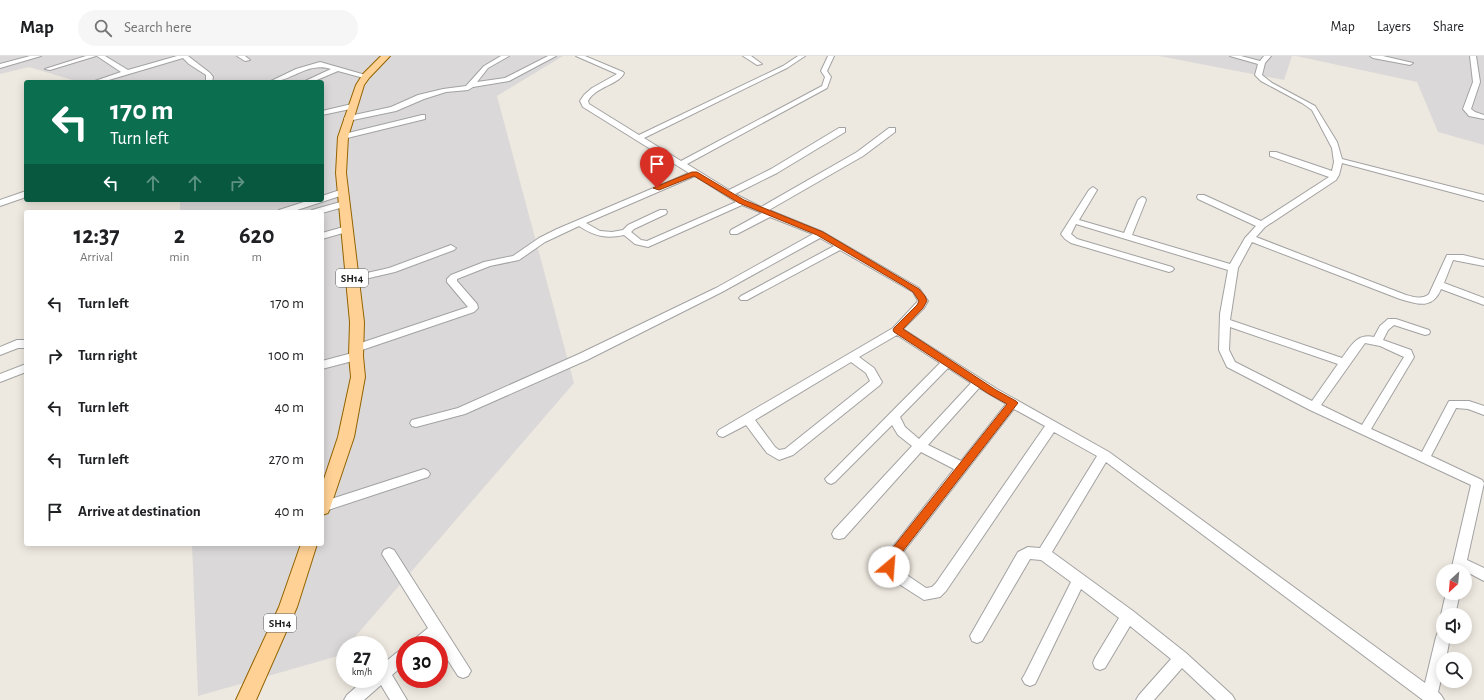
<!DOCTYPE html>
<style>
:root{--surface:#fff;--page:#f6f6f6;--text:#202124;--muted:#757577;--line:#e0e0e0}
body{margin:0;font-family:"Alegreya Sans",sans-serif;background:var(--page);color:var(--text);height:100vh;display:flex;flex-direction:column;font-size:15px;white-space:nowrap}
*{box-sizing:border-box;margin:0}
p{font-size:13px;color:var(--muted)}
.icon{flex:none;width:22px;height:22px;fill:none;stroke:currentColor;stroke-width:2;stroke-linecap:round;stroke-linejoin:round}
.map{position:relative;flex:1;overflow:hidden}
.sheet{position:absolute;left:24px;top:154px;width:300px;height:336px;display:flex;flex-direction:column;background:var(--surface);border-radius:4px;box-shadow:0 2px 10px #0003}
.sheet>*{flex:none}
.guide{position:absolute;left:24px;top:24px;width:300px;height:122px;border-radius:4px;box-shadow:0 2px 10px #0003;background:#0b6e4f;color:#fff;overflow:hidden}
.needle{width:26px;rotate:206deg}
.buttons{position:absolute;left:1436px;top:508px;display:grid;gap:8px}
.buttons a{display:grid;place-items:center;width:36px;height:36px;border-radius:50%;background:var(--surface);box-shadow:0 2px 10px #0003;font-size:20px}
.speed{position:absolute;left:336px;top:580px;display:flex;gap:8px;font-size:20px;font-weight:700;text-align:center}
.speed>*{display:grid;place-content:center;width:52px;height:52px;border-radius:50%;background:var(--surface);box-shadow:0 2px 10px #0003;line-height:1}
.speed small{font-size:10px;font-weight:400}
.speed .limit{border:6px solid #d22;background:#fff;color:#111}
.pin{position:absolute;display:grid;place-items:center;width:34px;height:34px;color:#fff;margin:-41px -17px;border-radius:50% 50% 50% 0;rotate:-45deg;box-shadow:0 0 4px #0007}
.pin .icon{rotate:45deg}
.me{position:absolute;width:44px;margin:-22px;rotate:27deg;stroke-linejoin:round;filter:drop-shadow(0 0 3px #0008)}
.turn{display:flex;align-items:center;gap:14px;height:84px;padding:0 20px;font-size:18px}
.turn .icon{width:52px;height:52px;stroke-width:2.5}
.turn b{display:block;font-size:28px;line-height:34px}
.lanes{display:flex;align-items:center;height:38px;padding:0 20px;background:#0003;justify-content:center;gap:20px;direction:ltr}
.lanes .off{opacity:.35}
.eta{display:flex;justify-content:space-evenly;align-items:center;height:68px;text-align:center}
.eta b{font-size:24px;font-weight:700;line-height:28px}
ul{padding:0;list-style:none}
li{display:flex;align-items:center;gap:12px;height:52px;padding:0 20px}
li div{flex:1}
li b{display:block;font-size:15px}
li em{font-style:normal}
header{display:flex;align-items:center;gap:24px;box-sizing:border-box;height:56px;padding:0 20px;background:var(--surface);border-bottom:1px solid var(--line)}
header strong{font-size:19px}
nav{display:flex;gap:22px;margin-inline-start:auto;font-size:14px}
.search{width:280px;height:36px;background:var(--page);display:flex;align-items:center;gap:10px;box-sizing:border-box;padding:0 14px;border-radius:22px;color:var(--muted);font-size:15px}
.map>svg:first-child{display:block}
.residential{fill:#dad8d8}
.lines{fill:none;stroke-linecap:round;stroke-linejoin:round}
.minor-casing{stroke:#a2a2a2;stroke-width:2}
.major-casing{stroke:#936300;stroke-width:2}
.minor{fill:#fff;fill-rule:evenodd}
.major{fill:#ffd194;fill-rule:evenodd}
.route{fill:#ea580c;stroke:#983908}
.labels{text-anchor:middle;dominant-baseline:central;stroke-width:4;stroke-linejoin:round;paint-order:stroke}
.shield{fill:#fff;stroke:#5f5f5f;stroke-width:1}
.shield-label{font-size:11px;font-weight:bold;fill:#1b1b1b}
</style>
<header>
<strong>Map</strong>
<div class="search"><svg class="icon" aria-label="search" viewBox="0 0 24 24"><circle cx="10" cy="10" r="6"/><path d="M15 15l6 6"/></svg>Search here</div>
<nav><a>Map</a><a>Layers</a><a>Share</a></nav>
</header>
<div class="map">
<svg width="1484" height="644" viewBox="0 0 1484 644">
<rect width="100%" height="100%" fill="#eee9e0"/>
<g class="residential">
<polygon points="0,0 563,0 497,40 574,327 348,589 345,589 345,592 338,600 198,640 192,488 322,488 322,156 180,156 180,144 322,144 322,26 79,26 29,11 0,18"/>
<polygon points="1159,0 1292,0 1284,24"/>
<polygon points="1296,0 1484,0 1484,89 1438,76 1417,26"/>
</g>
<g class="lines">
<g class="minor-casing">
<g id="minor">
<polygon points="30,0 41,0 0,12 0,8"/>
<polygon points="86,0 96,0 50,14 45,13"/>
<polygon points="97,0 105,0 128,14 177,0 188,0 210,17 213,21 212,26 206,26 206,19 189,8 183,2 102,26 92,26 121,16"/>
<polygon points="237,0 245,0 250,4 245,5"/>
<polygon points="501,0 509,0 488,12 477,26 505,22 548,0 556,0 509,25 473,31 468,34 446,36 424,43 396,55 348,65 344,63 345,61 391,51 418,39 443,33 466,30 484,10"/>
<path d="M 576,0 L 585,0 L 623,16 L 624,17 C 620,28 595,31 588,45 L 589,48 L 639,79 L 783,10 L 798,0 L 805,0 L 787,12 L 644,82 L 681,105 L 822,30 L 825,21 L 821,15 L 828,0 L 834,0 L 827,15 L 831,21 L 827,32 L 687,108 L 729,134 L 771,113 L 839,72 L 845,72 L 845,76 L 777,117 L 735,138 L 761,151 L 857,96 L 889,72 L 895,72 L 895,76 L 863,100 L 769,154 L 823,176 L 919,232 L 928,245 L 924,252 L 903,273 L 997,333 L 1109,396 L 1425,627 L 1436,581 L 1438,576 L 1443,574 L 1443,581 L 1450,581 L 1446,603 L 1443,603 L 1443,615 L 1438,636 L 1441,639 L 1444,644 L 1423,644 L 1106,406 L 1052,496 L 1133,555 L 1186,597 L 1232,639 L 1235,644 L 1216,644 L 1182,612 L 1154,644 L 1136,644 L 1139,639 L 1171,603 L 1130,570 L 1105,612 L 1100,614 L 1095,612 L 1093,607 L 1095,602 L 1119,562 L 1081,533 L 1035,628 L 1030,630 L 1025,628 L 1022,623 L 1025,618 L 1071,526 L 1041,504 L 1030,503 L 982,585 L 977,587 L 972,585 L 970,580 L 1018,496 L 1028,491 L 1040,492 L 1097,400 L 1054,376 L 946,535 L 940,541 L 924,544 L 888,521 L 882,511 L 884,502 L 954,413 L 921,396 L 844,482 L 839,483 L 834,482 L 832,478 L 834,474 L 912,390 L 898,379 L 892,369 L 835,426 L 831,428 L 827,426 L 825,423 L 940,307 L 897,279 L 859,301 L 874,312 L 882,326 L 880,329 L 793,399 L 779,404 L 767,397 L 746,369 L 723,381 L 719,380 L 717,377 L 719,374 L 893,272 L 918,245 L 913,236 L 840,194 L 747,244 L 741,244 L 739,242 L 741,240 L 834,190 L 820,182 L 722,236 L 587,304 L 465,358 L 416,371 L 412,370 L 410,367 L 412,364 L 458,352 L 579,298 L 716,232 L 813,178 L 770,161 L 737,178 L 731,178 L 730,176 L 731,174 L 762,157 L 742,149 L 648,191 L 635,188 L 624,179 C 606,183 594,180 579,170 L 545,186 L 519,204 L 490,210 L 457,223 L 457,225 L 477,248 L 478,252 L 474,256 L 356,296 L 361,300 L 360,303 L 322,313 L 322,305 L 356,296 L 351,293 L 352,290 L 468,251 L 447,226 L 447,223 L 451,219 L 484,206 L 513,200 L 539,182 L 557,173 L 689,117 L 583,51 L 580,45 L 584,39 L 592,32 L 617,18 ZM 695,120 L 736,146 L 647,185 L 641,184 L 631,176 L 634,173 L 666,158 L 667,156 L 666,154 L 660,154 L 628,169 L 623,174 L 612,176 L 600,175 L 586,167 ZM 851,306 L 866,317 L 870,325 L 785,393 L 779,394 L 775,391 L 755,364 ZM 948,312 L 971,327 L 919,383 L 905,371 L 900,361 ZM 979,332 L 1006,348 L 961,405 L 928,389 ZM 1014,353 L 1045,370 L 936,527 L 932,531 L 926,532 L 898,513 L 896,510 L 897,504 Z"/>
<polygon points="743,0 751,0 762,8 757,9"/>
<path d="M 1230,0 L 1241,0 L 1260,5 L 1264,0 L 1271,0 L 1265,7 L 1262,19 L 1272,27 L 1315,50 L 1337,86 L 1342,103 L 1484,139 L 1484,145 L 1342,107 L 1339,119 L 1336,124 L 1265,171 L 1256,181 L 1406,239 C 1414,241 1422,244 1429,238 L 1447,199 L 1463,199 L 1484,204 L 1484,210 L 1453,204 L 1444,227 L 1484,242 L 1484,249 L 1441,233 C 1432,254 1418,248 1400,243 L 1252,186 L 1238,212 L 1230,264 L 1342,302 C 1351,290 1357,277 1374,281 L 1380,270 L 1388,263 L 1396,263 L 1429,274 L 1430,276 L 1429,278 L 1425,279 L 1394,269 L 1388,274 L 1383,284 L 1411,294 L 1414,301 L 1371,373 L 1422,396 L 1449,345 L 1469,345 L 1484,350 L 1484,359 L 1468,353 L 1456,352 L 1431,400 L 1482,424 L 1484,427 L 1467,504 L 1484,512 L 1484,525 L 1465,515 L 1451,515 L 1471,429 L 1310,354 L 1227,311 L 1219,294 L 1220,258 L 1228,214 L 1076,168 L 1071,178 L 1077,183 L 1172,211 L 1174,213 L 1172,215 L 1169,216 L 1071,187 L 1065,183 L 1061,178 L 1089,134 L 1093,131 L 1097,134 L 1079,164 L 1124,177 L 1138,144 L 1142,141 L 1145,142 L 1146,144 L 1132,179 L 1230,208 L 1245,182 L 1256,170 L 1198,143 L 1197,141 L 1198,139 L 1204,139 L 1261,165 L 1329,121 L 1270,100 L 1270,96 L 1276,96 L 1332,115 L 1334,106 L 1332,92 L 1312,54 L 1302,47 L 1261,25 L 1255,19 L 1258,8 ZM 1230,271 L 1338,308 L 1312,345 L 1235,306 L 1229,294 ZM 1365,287 L 1380,290 L 1404,301 L 1362,369 L 1321,349 Z"/>
<polygon points="1370,0 1383,0 1413,7 1410,9 1373,2"/>
<polygon points="1470,0 1476,0 1480,26 1471,53 1475,56 1484,59 1484,63 1469,60 1463,53 1473,26"/>
<path d="M 320,6 L 369,20 L 366,22 L 360,21 L 338,15 L 312,26 L 303,26 L 331,13 C 308,5 291,26 269,26 L 296,13 Z"/>
<polygon points="352,48 355,48 355,52 322,59 322,55"/>
<polygon points="422,59 425,59 425,63 343,83 339,81 340,79"/>
<polygon points="343,133 347,136 346,138 291,156 278,156 279,154 310,144 322,144 322,140"/>
<polygon points="26,135 26,141 0,150 0,144"/>
<polygon points="344,145 348,148 347,150 322,157 311,156 312,154"/>
<polygon points="347,170 351,173 350,175 322,183 322,177"/>
<polygon points="451,189 456,192 454,194 395,216 352,226 347,223 349,221 389,212"/>
<polygon points="17,284 26,284 26,292 18,292 0,299 0,291"/>
<polygon points="26,308 26,316 0,326 0,318"/>
<polygon points="424,413 428,415 430,418 428,421 322,456 322,446"/>
<polygon points="389,492 394,494 468,610 471,615 468,620 463,622 458,620 435,584 429,589 411,589 413,584 428,572 382,498 384,494"/>
<polygon points="1446,537 1460,537 1455,559 1443,559 1443,564 1441,559"/>
<polygon points="405,592 405,608 392,619 407,644 390,644 381,629 364,644 344,644 347,639 365,623 379,623 379,611 400,594"/>
</g>
</g>
<g class="major-casing">
<g id="major">
<polygon points="381,0 390,0 369,22 364,29 348,81 346,117 364,266 363,300 365,321 354,381 330,452 328,457 322,459 322,429 338,381 351,321 349,300 350,266 336,117 338,81 356,29 363,18"/>
<polygon points="301,488 317,488 297,551 256,644 236,644 279,551"/>
</g>
</g>
<use href="#minor" class="minor"/>
<use href="#major" class="major"/>
</g>
<polygon class="route" points="692,116 697,116 744,144 823,176 919,233 925,240 927,245 923,252 903,273 996,334 1016,345 1018,347 896,504 893,515 889,516 885,515 883,511 887,499 1007,348 989,338 894,276 893,274 894,272 917,249 919,245 913,236 904,230 817,179 739,147 694,120 659,134 653,132"/>
<g class="labels">
<g class="shield">
<rect x="336" y="213" width="32" height="18" rx="3"/>
<rect x="264" y="558" width="32" height="18" rx="3"/>
</g>
<g class="shield-label">
<text x="352" y="222">SH14</text>
<text x="280" y="567">SH14</text>
</g>
</g>
</svg>
<div class="buttons">
<a><svg class="needle" viewBox="-14 -14 28 28"><path d="M0-13l5 13h-10z" fill="#e53935"/><path d="M0 13l5-13h-10z" fill="#757577"/></svg></a>
<a><svg class="icon" aria-label="sound" viewBox="0 0 24 24"><path d="M4 9h4l5-4v14l-5-4H4zM17 9q2 3 0 6"/></svg></a>
<a><svg class="icon" aria-label="search" viewBox="0 0 24 24"><circle cx="10" cy="10" r="6"/><path d="M15 15l6 6"/></svg></a>
</div>
<div class="speed"><div>27<small>km/h</small></div><div class="limit">30</div></div>
<div class="pin" style="left:657px;top:132px;background:#d93025"><svg class="icon" aria-label="arrive" viewBox="0 0 24 24"><path d="M6 21V4h12l-3 4 3 4H6"/></svg></div>
<svg class="me" style="left:889px;top:511px" viewBox="-20 -20 40 40"><circle r="19" fill="#fff"/><path d="M0-13L10 11 0 6-10 11z" fill="#ea580c"/></svg>
<div class="guide">
<div class="turn"><svg class="icon" aria-label="left" viewBox="0 0 24 24"><path d="M17 20v-9H6M10 6l-5 5 5 5"/></svg><div><b>170 m</b>Turn left</div></div>
<div class="lanes"><svg class="icon" aria-label="left" viewBox="0 0 24 24"><path d="M17 20v-9H6M10 6l-5 5 5 5"/></svg><svg class="icon off" aria-label="ahead" viewBox="0 0 24 24"><path d="M12 20V5M6 11l6-6 6 6"/></svg><svg class="icon off" aria-label="ahead" viewBox="0 0 24 24"><path d="M12 20V5M6 11l6-6 6 6"/></svg><svg class="icon off" aria-label="right" viewBox="0 0 24 24"><path d="M7 20v-9h11M14 6l5 5-5 5"/></svg></div>
</div>
<section class="sheet">
<div class="eta">
<div><b>12:37</b><p>Arrival</p></div>
<div><b>2</b><p>min</p></div>
<div><b>620</b><p>m</p></div>
</div>
<ul>
<li><svg class="icon" aria-label="left" viewBox="0 0 24 24"><path d="M17 20v-9H6M10 6l-5 5 5 5"/></svg><div><b>Turn left</b></div><em>170 m</em></li>
<li><svg class="icon" aria-label="right" viewBox="0 0 24 24"><path d="M7 20v-9h11M14 6l5 5-5 5"/></svg><div><b>Turn right</b></div><em>100 m</em></li>
<li><svg class="icon" aria-label="left" viewBox="0 0 24 24"><path d="M17 20v-9H6M10 6l-5 5 5 5"/></svg><div><b>Turn left</b></div><em>40 m</em></li>
<li><svg class="icon" aria-label="left" viewBox="0 0 24 24"><path d="M17 20v-9H6M10 6l-5 5 5 5"/></svg><div><b>Turn left</b></div><em>270 m</em></li>
<li><svg class="icon" aria-label="arrive" viewBox="0 0 24 24"><path d="M6 21V4h12l-3 4 3 4H6"/></svg><div><b>Arrive at destination</b></div><em>40 m</em></li>
</ul>
</section>
</div>
